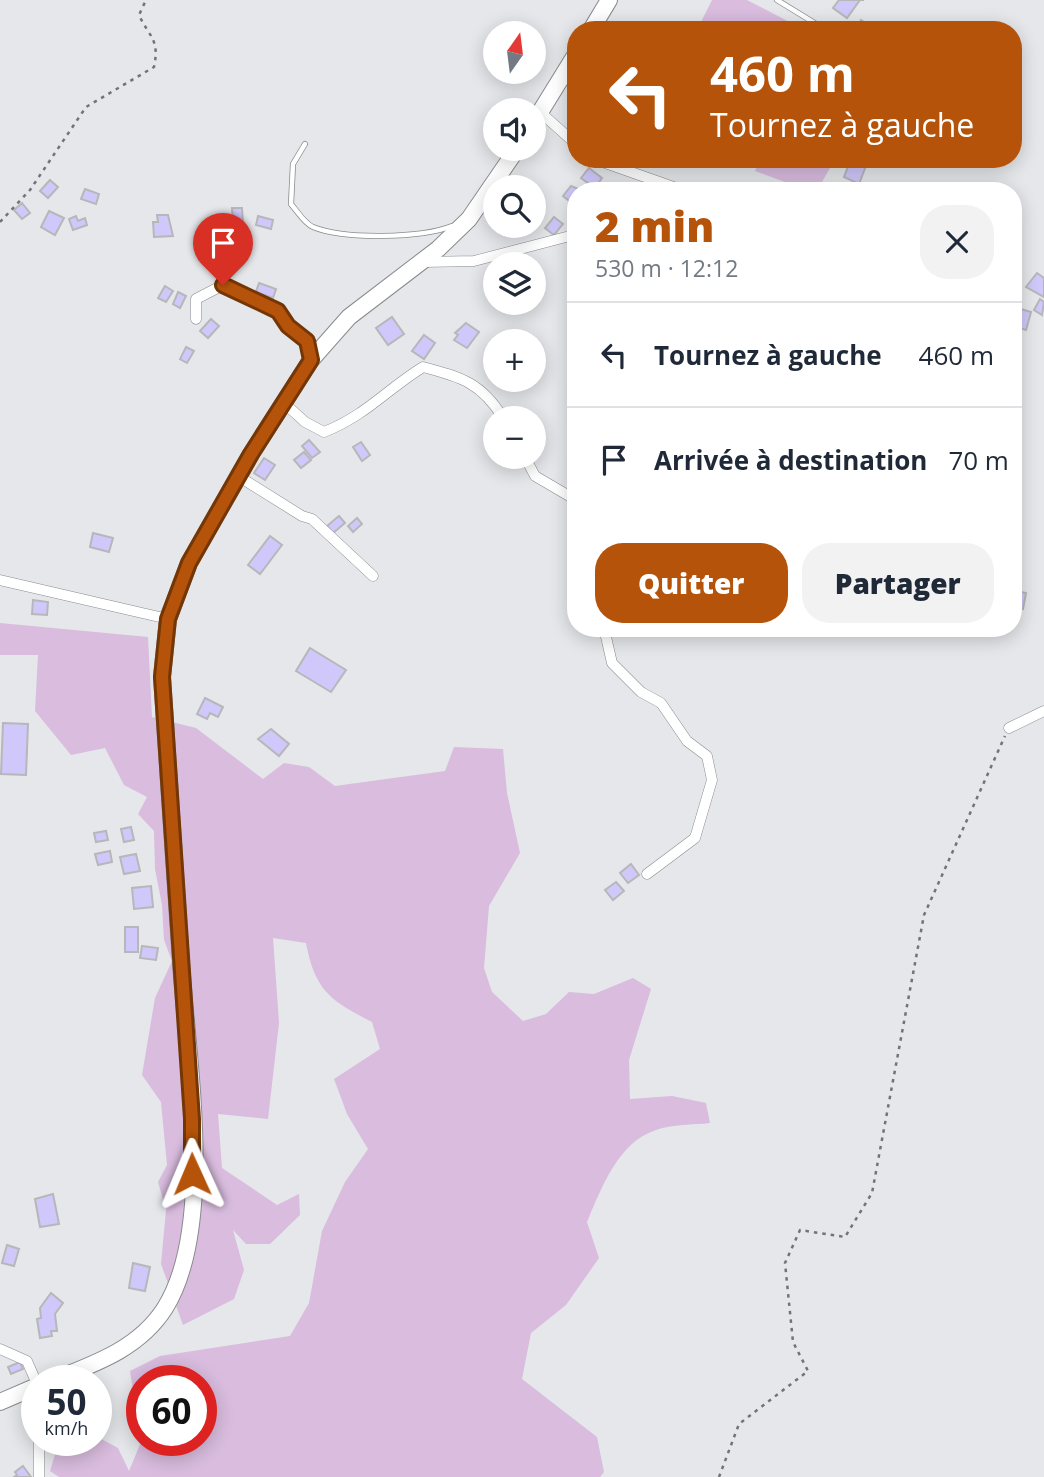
<!DOCTYPE html>
<html lang="fr">
<meta charset="utf-8">
<style>
:root{--surface:#fff;--page:#f2f2f3;--text:#1f2937;--muted:#747a83;--line:#e0e1e3;--accent:#b45309}
body{margin:0;font-family:"Open Sans",sans-serif;background:var(--page);color:var(--text);height:100vh;display:flex;flex-direction:column;font-size:26px;white-space:nowrap}
*{box-sizing:border-box;margin:0}
p{font-size:23px;color:var(--muted)}
.icon{flex:none;width:38px;height:38px;fill:none;stroke:currentColor;stroke-width:2;stroke-linecap:round;stroke-linejoin:round}
.map{position:relative;flex:1;overflow:hidden}
.side{position:absolute;left:567px;top:182px;width:455px;height:455px;display:flex;flex-direction:column;background:var(--surface);border-radius:28px;box-shadow:0 4px 18px #0003}
.side>*{flex:none}
.guide{position:absolute;left:567px;top:21px;width:455px;height:147px;border-radius:28px;box-shadow:0 4px 18px #0003;background:#b45309;color:#fff;overflow:hidden}
.needle{width:46px;rotate:14deg}
.fabs{position:absolute;left:483px;top:21px;display:grid;gap:14px}
.fabs a{display:grid;place-items:center;width:63px;height:63px;border-radius:50%;background:var(--surface);box-shadow:0 4px 18px #0003;font-size:35px}
.speed{position:absolute;left:21px;top:1365px;display:flex;gap:14px;font-size:35px;font-weight:700;text-align:center}
.speed>*{display:grid;place-content:center;width:91px;height:91px;border-radius:50%;background:var(--surface);box-shadow:0 4px 18px #0003;line-height:1}
.speed small{font-size:18px;font-weight:400}
.speed .limit{border:10px solid #d22;background:#fff;color:#111}
.pin{position:absolute;display:grid;place-items:center;width:60px;height:60px;color:#fff;margin:-72px -30px;border-radius:50% 50% 50% 0;rotate:-45deg;box-shadow:0 0 7px #0007}
.pin .icon{rotate:45deg}
.me{position:absolute;width:77px;margin:-38px;rotate:359deg;stroke-linejoin:round;filter:drop-shadow(0 0 5px #0008)}
.turn{display:flex;align-items:center;gap:24px;height:147px;padding:0 28px;font-size:32px}
.turn .icon{width:91px;height:91px;stroke-width:2.5}
.turn b{display:block;font-size:49px;line-height:60px}
.round{display:grid;place-items:center;flex:none;width:74px;height:74px;border-radius:28px;background:var(--page)}
.headline{display:flex;align-items:center;justify-content:space-between;height:119px;padding:0 28px}
h1{font-size:42px;font-weight:800;line-height:52px;color:var(--accent)}
.primary-button{display:flex;gap:14px;margin-top:auto;padding:14px 28px}
.primary-button a{flex:1;height:80px;border-radius:28px;background:var(--accent);color:#fff;font-size:28px;font-weight:800;line-height:80px;text-align:center}
.primary-button a+a{background:var(--page);color:var(--text)}
ul{padding:0;list-style:none}
li{display:flex;align-items:center;gap:21px;height:105px;padding:0 28px;border-top:2px solid var(--line)}
li div{flex:1}
li b{display:block;font-size:26px}
li em{font-style:normal}
.map>svg:first-child{display:block}
.green{fill:#d9bcde;fill-rule:evenodd}
.building{fill:#d0c8fb;stroke:#b7b7ba;stroke-width:2}
.lines{fill:none;stroke-linecap:round;stroke-linejoin:round}
.lane-casing{stroke:#898b8e;stroke-width:6}
.street-casing{stroke:#898b8e;stroke-width:11}
.primary-casing{stroke:#898b8e;stroke-width:18}
.path{stroke:#727375;stroke-width:2.5;stroke-dasharray:3.5 5;stroke-linecap:butt}
.lane{stroke:#fff;stroke-width:4.5}
.street{stroke:#fff;stroke-width:10}
.primary{stroke:#fff;stroke-width:16}
.route-casing{stroke:#753606;stroke-width:18}
.route{stroke:#b45309;stroke-width:12}
</style>
<div class="map">
<svg width="1044" height="1477" viewBox="0 0 1044 1477">
<rect width="100%" height="100%" fill="#e5e7ea"/>
<g class="green">
<polygon points="712,0 747,0 805,30 697,30"/>
<polygon points="761,159 835,159 822,182 806,190 755,171"/>
<path d="M 0,623 L 148,637 L 152,717 L 196,728 L 263,779 L 284,763 L 309,767 L 335,786 L 445,771 L 454,747 L 503,749 L 507,793 L 520,853 L 489,906 L 484,968 L 492,992 L 523,1021 L 546,1014 L 569,992 L 594,994 L 633,978 L 651,989 L 629,1060 L 630,1099 L 672,1096 L 706,1103 L 710,1123 C 693,1125 672,1124 656,1130 C 618,1142 601,1189 587,1222 L 599,1258 L 566,1305 L 531,1333 L 522,1379 L 597,1437 L 604,1472 L 600,1477 L 59,1477 L 50,1471 L 59,1441 L 96,1440 L 96,1436 L 118,1448 L 129,1471 L 141,1442 L 130,1371 L 160,1356 L 290,1336 L 309,1303 L 322,1231 L 345,1182 L 368,1149 L 347,1114 L 334,1079 L 380,1049 L 372,1022 C 331,1001 315,991 306,943 L 273,938 L 279,1023 L 268,1119 L 218,1114 L 222,1168 L 277,1205 L 299,1194 L 300,1215 L 270,1244 L 246,1244 L 233,1230 L 244,1270 L 234,1299 L 183,1325 L 161,1264 L 166,1210 L 158,1182 L 167,1165 L 161,1102 L 142,1075 L 155,998 L 172,961 L 164,940 L 162,905 L 155,869 L 154,831 L 138,814 L 147,797 L 124,785 L 105,748 L 71,755 L 35,711 L 38,655 L 0,655 ZM 142,1381 L 201,1381 L 201,1440 L 142,1440 Z"/>
</g>
<g class="building">
<polygon points="839,0 864,0 860,0 847,18 833,8"/>
<polygon points="861,20 869,25 866,30 856,30"/>
<polygon points="851,159 867,163 859,184 844,177"/>
<polygon points="589,168 602,178 595,188 581,178"/>
<polygon points="50,180 58,187 48,198 40,191"/>
<polygon points="571,186 583,191 576,191 576,206 563,196"/>
<polygon points="85,189 99,194 96,204 81,199"/>
<polygon points="22,203 30,213 22,219 14,210"/>
<polygon points="232,208 242,208 243,225 233,225"/>
<polygon points="49,211 64,218 55,235 41,227"/>
<polygon points="157,215 168,215 173,236 154,237 153,222 158,222"/>
<polygon points="76,216 78,221 85,218 87,225 73,230 69,219"/>
<polygon points="258,216 273,220 271,229 256,225"/>
<polygon points="554,217 563,224 554,235 545,228"/>
<polygon points="222,222 224,242 209,244 207,224"/>
<polygon points="1037,273 1044,278 1044,297 1026,287"/>
<polygon points="259,283 276,289 273,298 256,292"/>
<polygon points="165,286 173,291 166,302 158,298"/>
<polygon points="178,292 186,296 180,308 173,304"/>
<polygon points="1040,299 1044,302 1042,315 1034,310"/>
<polygon points="1013,307 1031,312 1026,330 1013,326"/>
<polygon points="392,317 404,334 388,345 376,328"/>
<polygon points="211,319 219,326 208,338 200,331"/>
<polygon points="466,323 479,332 467,348 454,340 458,335 455,333"/>
<polygon points="424,335 435,343 424,359 412,351"/>
<polygon points="186,347 194,351 187,363 180,359"/>
<polygon points="309,440 320,452 312,458 302,446"/>
<polygon points="361,442 370,455 362,461 353,447"/>
<polygon points="304,452 311,460 301,468 294,460"/>
<polygon points="264,458 275,465 265,480 254,473"/>
<polygon points="339,516 345,523 333,533 327,526"/>
<polygon points="357,518 362,524 353,532 348,526"/>
<polygon points="93,533 113,538 109,552 90,547"/>
<polygon points="270,536 282,545 260,574 248,565"/>
<polygon points="1016,591 1026,593 1023,609 1013,607"/>
<polygon points="33,600 48,602 47,615 32,614"/>
<polygon points="310,648 346,670 331,692 296,671"/>
<polygon points="205,698 223,707 218,717 210,713 207,719 197,714"/>
<polygon points="3,723 28,724 26,775 1,774"/>
<polygon points="271,729 289,744 279,756 258,739"/>
<polygon points="131,827 134,840 124,842 121,829"/>
<polygon points="106,831 108,840 96,842 94,833"/>
<polygon points="110,851 112,862 98,865 95,854"/>
<polygon points="136,854 140,871 124,874 120,857"/>
<polygon points="631,864 639,875 628,883 620,873"/>
<polygon points="616,882 624,891 613,900 605,890"/>
<polygon points="151,886 153,907 134,909 132,888"/>
<rect x="125" y="927" width="13" height="25"/>
<polygon points="142,946 158,948 156,960 140,958"/>
<polygon points="53,1194 59,1224 40,1227 35,1199"/>
<polygon points="7,1245 19,1249 14,1266 2,1263"/>
<polygon points="133,1263 150,1267 145,1291 129,1288"/>
<polygon points="51,1293 63,1303 55,1314 57,1331 51,1331 52,1336 40,1338 37,1319 41,1318 40,1308"/>
<polygon points="20,1362 23,1369 11,1374 8,1367"/>
<polygon points="23,1466 31,1477 14,1477 17,1475 15,1472"/>
</g>
<g class="lines">
<g class="lane-casing">
<g id="lane">
<polyline points="777,0 826,30"/>
<path d="M 305,144 L 293,164 L 291,204 C 297,211 305,224 313,227 C 345,240 422,238 452,226"/>
</g>
</g>
<g class="street-casing">
<g id="street">
<polyline points="540,112 576,144"/>
<polyline points="594,159 682,190"/>
<polyline points="423,262 474,261 566,237"/>
<polyline points="196,319 196,299 223,285 278,311 288,326 307,341 311,360"/>
<path d="M 283,402 L 305,422 L 324,432 C 365,416 386,390 423,367 C 461,377 482,383 503,418"/>
<polyline points="525,457 535,476 576,500"/>
<polyline points="238,476 302,516 312,519 373,576"/>
<polyline points="0,580 168,619"/>
<polyline points="604,628 612,663 641,692 661,703 687,741 707,756 712,780 695,838 647,874"/>
<polyline points="1009,728 1044,711"/>
<polyline points="0,1349 27,1361 37,1384"/>
<polyline points="39,1440 39,1477"/>
</g>
</g>
<g class="primary-casing">
<g id="primary">
<polyline points="591,30 609,0"/>
<polyline points="534,122 576,54"/>
<path d="M 51,1381 C 94,1364 139,1349 165,1308 C 216,1226 187,1057 181,963 C 175,867 168,772 162,677 L 168,619 L 189,563 L 251,454 L 311,360 L 349,317 L 438,249 L 469,219 L 517,149"/>
<polyline points="0,1402 37,1386"/>
</g>
</g>
<g class="path">
<path d="M 0,222 L 30,190 L 86,107 L 154,67 C 160,39 149,37 139,15 L 146,0"/>
<polyline points="719,1477 739,1424 808,1371 793,1342 785,1263 800,1230 845,1237 872,1193 924,915 1005,736"/>
</g>
<use href="#lane" class="lane"/>
<use href="#street" class="street"/>
<use href="#primary" class="primary"/>
</g>
<g class="lines">
<g class="route-casing">
<polyline id="route" points="192,1174 192,1119 162,677 168,619 189,563 251,454 311,360 307,341 288,326 278,311 223,285"/>
</g>
<use href="#route" class="route"/>
</g>
</svg>
<div class="fabs">
<a><svg class="needle" viewBox="-14 -14 28 28"><path d="M0-13l5 13h-10z" fill="#e53935"/><path d="M0 13l5-13h-10z" fill="#747a83"/></svg></a>
<a><svg class="icon" aria-label="sound" viewBox="0 0 24 24"><path d="M4 9h4l5-4v14l-5-4H4zM17 9q2 3 0 6"/></svg></a>
<a><svg class="icon" aria-label="search" viewBox="0 0 24 24"><circle cx="10" cy="10" r="6"/><path d="M15 15l6 6"/></svg></a>
<a><svg class="icon" aria-label="layers" viewBox="0 0 24 24"><path d="M12 4l9 5-9 5-9-5zM3 14l9 5 9-5"/></svg></a>
<a>+</a>
<a>−</a>
</div>
<div class="speed"><div>50<small>km/h</small></div><div class="limit">60</div></div>
<div class="pin" style="left:223px;top:285px;background:#d93025"><svg class="icon" aria-label="arrive" viewBox="0 0 24 24"><path d="M6 21V4h12l-3 4 3 4H6"/></svg></div>
<svg class="me" style="left:192px;top:1174px" viewBox="-20 -20 40 40"><path d="M0-17L14 15 0 8-14 15z" fill="#b45309" stroke="#fff" stroke-width="4"/></svg>
<div class="guide">
<div class="turn"><svg class="icon" aria-label="left" viewBox="0 0 24 24"><path d="M17 20v-9H6M10 6l-5 5 5 5"/></svg><div><b>460 m</b>Tournez à gauche</div></div>
</div>
<section class="side">
<div class="headline"><div><h1>2 min</h1><p>530 m · 12:12</p></div><a class="round"><svg class="icon" aria-label="close" viewBox="0 0 24 24"><path d="M6 6l12 12M18 6L6 18"/></svg></a></div>
<ul>
<li><svg class="icon" aria-label="left" viewBox="0 0 24 24"><path d="M17 20v-9H6M10 6l-5 5 5 5"/></svg><div><b>Tournez à gauche</b></div><em>460 m</em></li>
<li><svg class="icon" aria-label="arrive" viewBox="0 0 24 24"><path d="M6 21V4h12l-3 4 3 4H6"/></svg><div><b>Arrivée à destination</b></div><em>70 m</em></li>
</ul>
<div class="primary-button"><a>Quitter</a><a>Partager</a></div>
</section>
</div>
